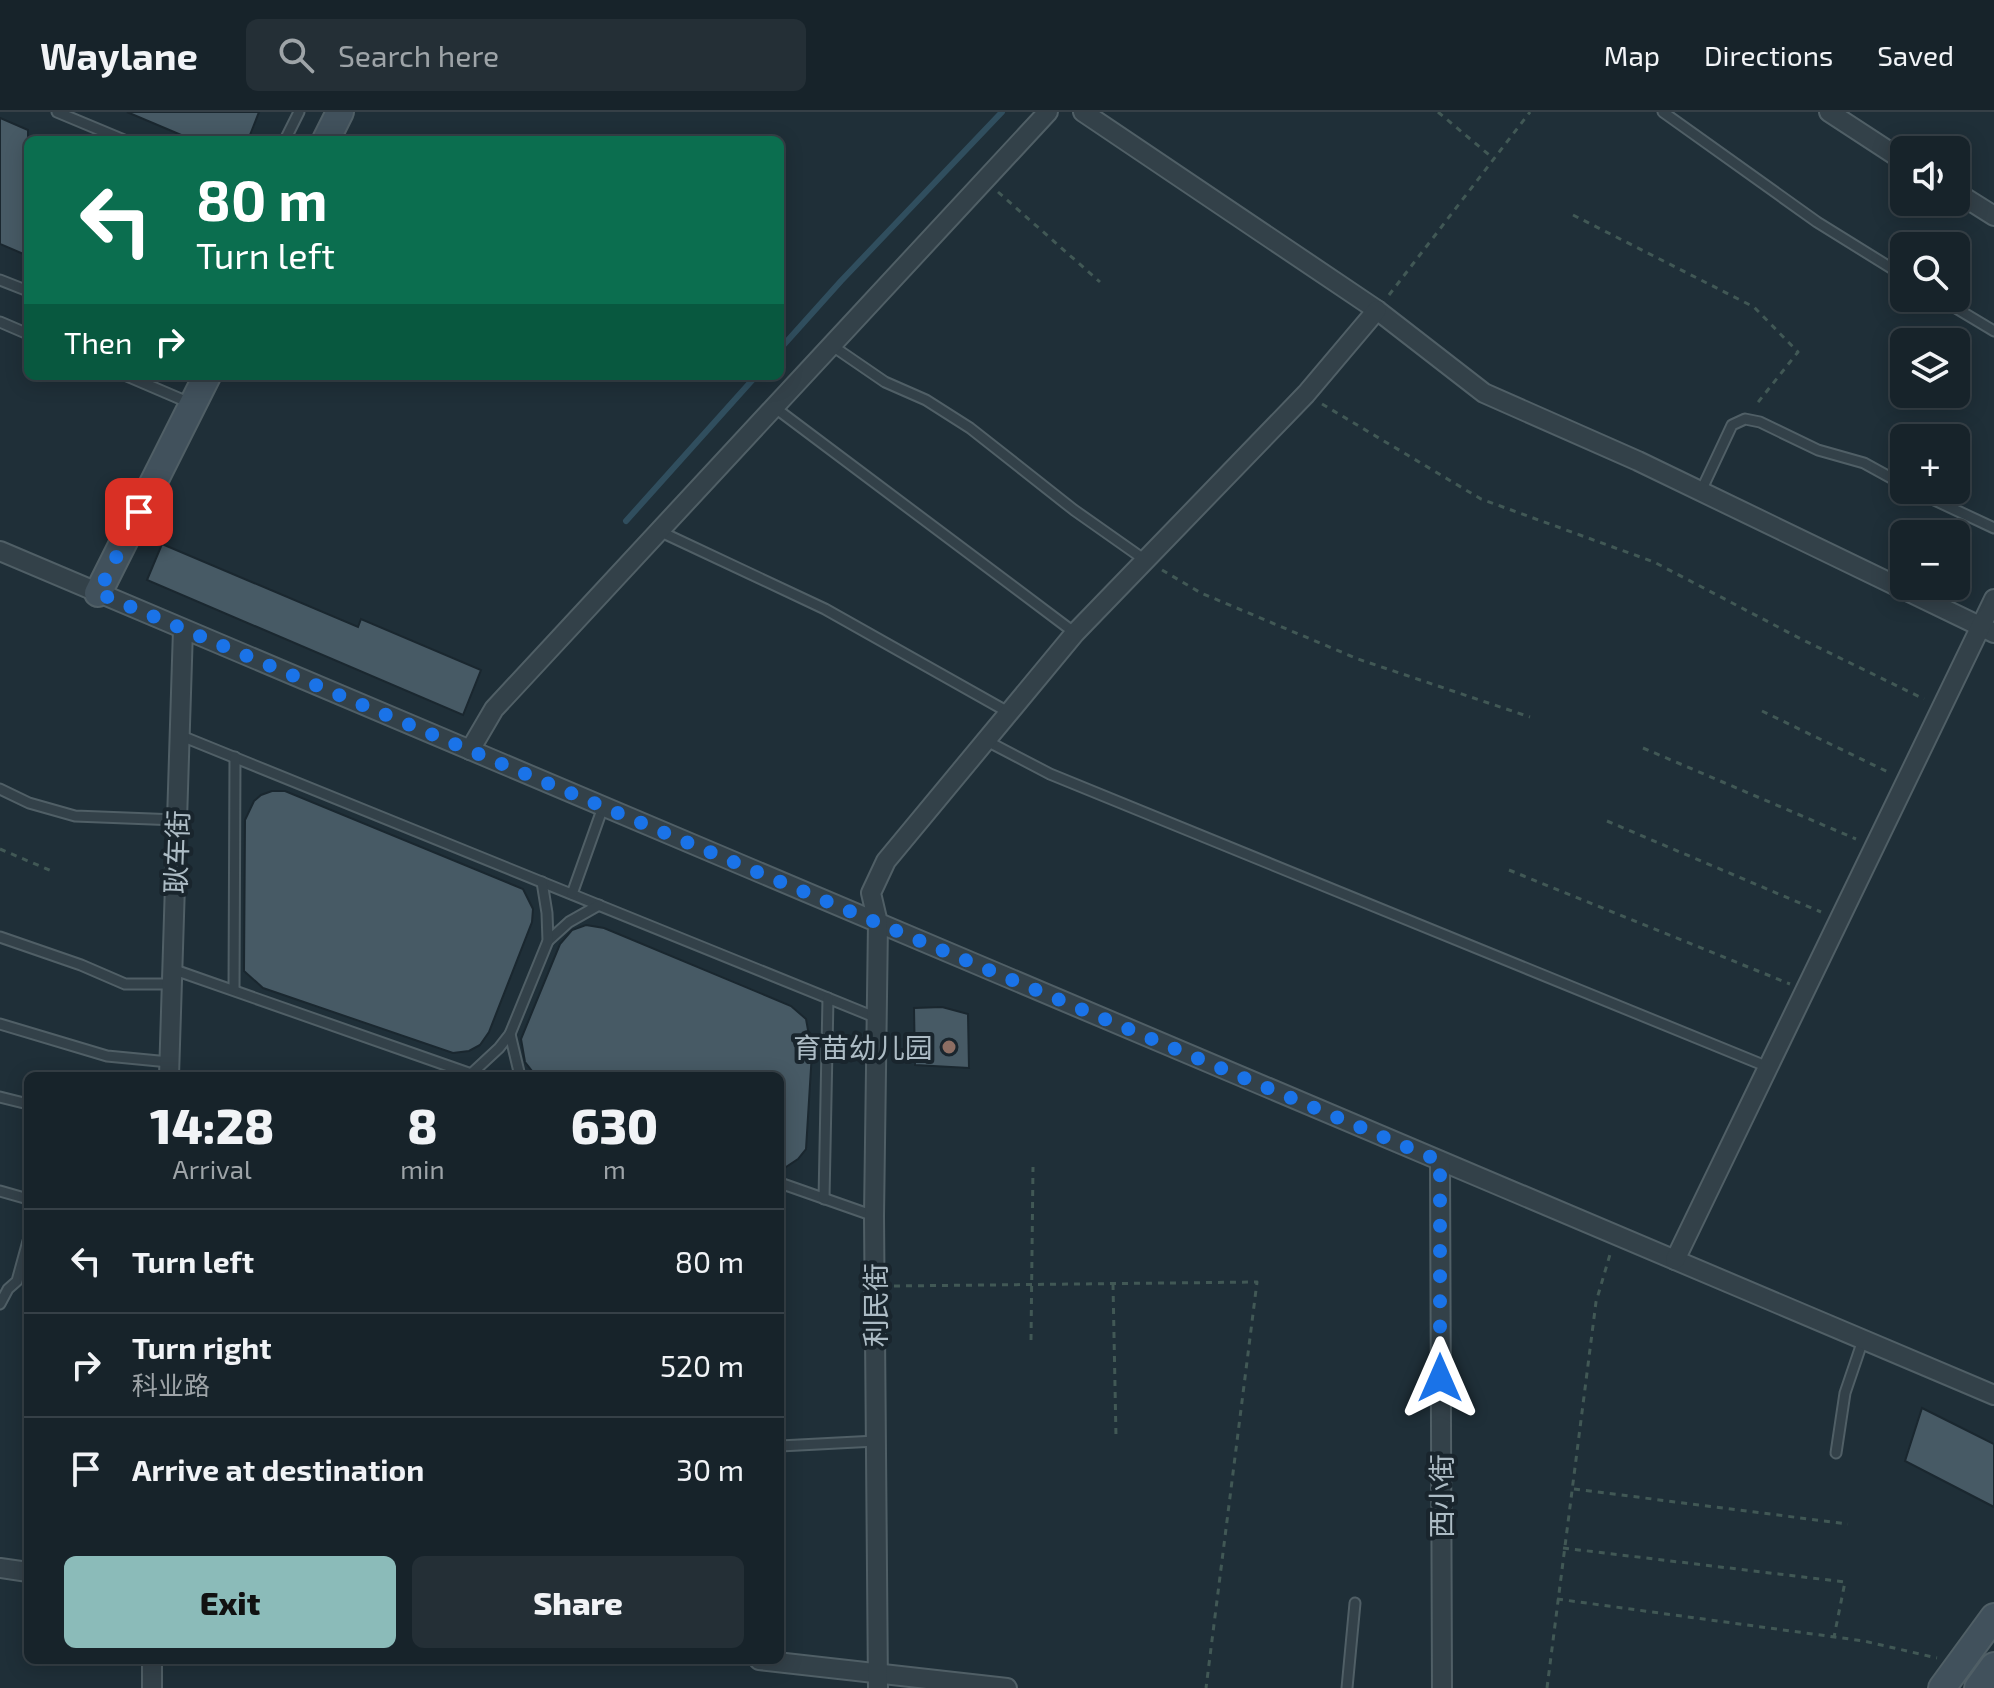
<!DOCTYPE html>
<meta charset="utf-8">
<style>
:root{--surface:#17232a;--page:#242f36;--text:#f1f3f6;--muted:#9ea4a8;--line:#364047;--accent:#8bbbb9}
body{margin:0;font-family:"Exo 2","Noto Sans SC",sans-serif;background:var(--page);color:var(--text);height:100vh;display:flex;flex-direction:column;font-size:30px;white-space:nowrap}
*{box-sizing:border-box;margin:0}
p{font-size:26px;color:var(--muted)}
.icon{flex:none;width:44px;height:44px;fill:none;stroke:currentColor;stroke-width:2;stroke-linecap:round;stroke-linejoin:round}
.map{position:relative;flex:1;overflow:hidden}
.panel{position:absolute;left:24px;top:960px;width:760px;height:592px;display:flex;flex-direction:column;background:var(--surface);border-radius:12px;box-shadow:0 4px 20px #0003,0 0 0 2px var(--line)}
.panel>*{flex:none}
.guide{position:absolute;left:24px;top:24px;width:760px;height:244px;border-radius:12px;box-shadow:0 4px 20px #0003,0 0 0 2px var(--line);background:#0b6e4f;color:#fff;overflow:hidden}
.controls{position:absolute;left:1890px;top:24px;display:grid;gap:16px}
.controls a{display:grid;place-items:center;width:80px;height:80px;border-radius:12px;background:var(--surface);box-shadow:0 4px 20px #0003,0 0 0 2px var(--line);font-size:40px}
.pin{position:absolute;display:grid;place-items:center;width:68px;height:68px;color:#fff;margin:-34px;border-radius:16px;box-shadow:0 4px 12px #0006}
.me{position:absolute;width:88px;margin:-44px;rotate:0deg;stroke-linejoin:round;filter:drop-shadow(0 0 6px #0008)}
.turn{display:flex;align-items:center;gap:28px;height:168px;padding:0 40px;font-size:36px}
.turn .icon{width:104px;height:104px;stroke-width:2.5}
.turn b{display:block;font-size:56px;line-height:68px}
.then{display:flex;align-items:center;height:76px;padding:0 40px;background:#0003;gap:16px;font-size:30px}
.eta{display:flex;justify-content:space-evenly;align-items:center;height:136px;text-align:center}
.eta b{font-size:48px;font-weight:800;line-height:56px}
.primary-button{display:flex;gap:16px;margin-top:auto;padding:16px 40px}
.primary-button a{flex:1;height:92px;border-radius:12px;background:var(--accent);color:#111;font-size:32px;font-weight:800;line-height:92px;text-align:center}
.primary-button a+a{background:var(--page);color:var(--text)}
ul{padding:0;list-style:none}
li{display:flex;align-items:center;gap:24px;height:104px;padding:0 40px;border-top:2px solid var(--line)}
li div{flex:1}
li b{display:block;font-size:30px}
li em{font-style:normal}
header{display:flex;align-items:center;gap:48px;box-sizing:border-box;height:112px;padding:0 40px;background:var(--surface);border-bottom:2px solid var(--line)}
header strong{font-size:38px}
nav{display:flex;gap:44px;margin-inline-start:auto;font-size:28px}
.search{width:560px;height:72px;background:var(--page);display:flex;align-items:center;gap:20px;box-sizing:border-box;padding:0 28px;border-radius:12px;color:var(--muted);font-size:30px}
.map>svg:first-child{display:block}
.lines{fill:none;stroke-linecap:round;stroke-linejoin:round}
.stream{stroke:#304e5e;stroke-width:6}
.building{fill:#475a65;stroke:#1a272f;stroke-width:2}
.lane-casing{stroke:#505f66;stroke-width:13}
.street-casing{stroke:#505f66;stroke-width:22}
.secondary-casing{stroke:#505f66;stroke-width:30}
.path{stroke:#415855;stroke-width:3;stroke-dasharray:6 6;stroke-linecap:butt}
.lane{stroke:#334149;stroke-width:9}
.street{stroke:#334149;stroke-width:18}
.secondary{stroke:#41515c;stroke-width:26}
.route{stroke:#1a73e8;stroke-width:14;stroke-dasharray:0 25.2}
.education-dot{fill:#8d6e63;stroke:#19252d;stroke-width:3}
.labels{text-anchor:middle;dominant-baseline:central;stroke-width:8;stroke-linejoin:round;paint-order:stroke}
.street-label{font-size:28px;fill:#adbcc5;stroke:#19252d}
.poi-label{font-size:28px;fill:#adbcc5;stroke:#19252d;text-anchor:end}
</style>
<header>
<strong>Waylane</strong>
<div class="search"><svg class="icon" aria-label="search" viewBox="0 0 24 24"><circle cx="10" cy="10" r="6"/><path d="M15 15l6 6"/></svg>Search here</div>
<nav><a>Map</a><a>Directions</a><a>Saved</a></nav>
</header>
<div class="map">
<svg width="1994" height="1576" viewBox="0 0 1994 1576">
<rect width="100%" height="100%" fill="#1f2f38"/>
<g class="lines">
<g class="stream">
<polyline points="780,237 841,169 1002,0"/>
<polyline points="626,409 756,264"/>
</g>
</g>
<g class="building">
<polygon points="127,0 259,0 248,28 193,28"/>
<polygon points="0,6 28,18 28,144 0,132"/>
<polygon points="162,432 358,515 361,507 481,558 463,603 147,468"/>
<polygon points="272,679 285,679 523,777 533,797 532,810 489,920 480,933 469,939 453,941 263,876 244,859 245,708 254,689 261,683"/>
<polygon points="586,813 604,816 791,894 806,907 812,940 806,1037 798,1047 780,1059 780,964 536,964 525,950 521,927 560,832 572,818"/>
<polygon points="942,895 968,902 969,956 915,953 914,896"/>
<polygon points="1922,1296 1994,1332 1994,1395 1905,1349"/>
</g>
<g class="lines">
<g class="lane-casing">
<g id="lane">
<polyline points="57,0 124,28"/>
<polyline points="1663,0 1817,110 1904,164"/>
<polyline points="285,28 299,0"/>
<polyline points="0,168 28,179"/>
<polyline points="1939,186 1994,219"/>
<polyline points="0,210 28,222"/>
<polyline points="831,233 885,270 926,288 970,316 1074,398 1145,448"/>
<polyline points="127,264 190,291"/>
<polyline points="774,295 1075,521"/>
<polyline points="1913,378 1994,416"/>
<polyline points="1701,379 1732,313 1745,307 1760,310 1818,338 1864,351 1904,373"/>
<polyline points="659,419 825,497 1008,600"/>
<polyline points="179,623 877,906"/>
<polyline points="985,628 1050,662 1768,955"/>
<polyline points="0,677 29,691 75,704 177,708"/>
<polyline points="572,782 603,695"/>
<polyline points="0,825 81,853 125,872 171,872"/>
<polyline points="548,829 569,810 599,793"/>
<polyline points="172,857 477,964"/>
<polyline points="234,878 235,645"/>
<polyline points="0,912 107,944 169,950"/>
<polyline points="510,922 520,964"/>
<polyline points="471,962 499,936 510,922 548,829 547,801 542,770"/>
<polyline points="0,985 28,992"/>
<polyline points="780,1071 874,1104"/>
<polyline points="0,1079 28,1087"/>
<polyline points="824,1087 828,886"/>
<polyline points="0,1192 8,1177 17,1169 28,1129"/>
<polyline points="780,1334 876,1329"/>
<polyline points="1836,1341 1845,1281 1863,1228"/>
<polyline points="1347,1576 1355,1491"/>
</g>
</g>
<g class="street-casing">
<g id="street">
<polyline points="1083,0 1377,198 1484,281 1638,349 1994,521"/>
<polyline points="1829,0 1904,49"/>
<polyline points="1956,80 1994,104"/>
<polyline points="0,439 1994,1283"/>
<polyline points="470,638 494,597 1048,0"/>
<polyline points="169,964 183,517"/>
<polyline points="1440,1049 1442,1576"/>
<polyline points="1675,1148 1994,487"/>
<polyline points="0,1456 28,1460"/>
<polyline points="759,1548 1007,1576"/>
<polyline points="152,1576 152,1548"/>
<polyline points="878,1576 874,1104 878,811 871,781 886,749 1075,521 1306,282 1377,198"/>
</g>
</g>
<g class="secondary-casing">
<g id="secondary">
<polyline points="326,28 340,0"/>
<polyline points="98,481 207,264"/>
<polyline points="1942,1576 1994,1505"/>
<polyline points="1978,1576 1994,1554"/>
</g>
</g>
<g class="path">
<polyline points="1438,0 1494,47"/>
<polyline points="998,80 1100,170"/>
<polyline points="1573,103 1754,195 1798,240 1755,294"/>
<polyline points="1389,183 1530,0"/>
<polyline points="1322,292 1481,387 1654,450 1801,527 1924,587"/>
<polyline points="1162,458 1201,481 1358,547 1530,605"/>
<polyline points="1762,599 1888,660"/>
<polyline points="1643,636 1856,727"/>
<polyline points="1607,709 1821,800"/>
<polyline points="0,737 54,760"/>
<polyline points="1509,758 1790,872"/>
<polyline points="1113,1172 1116,1325"/>
<polyline points="894,1174 1257,1170 1206,1576"/>
<polyline points="1031,1228 1033,1055"/>
<polyline points="1574,1377 1848,1412"/>
<polyline points="1563,1436 1845,1470 1834,1525"/>
<polyline points="1557,1487 1864,1529 1937,1546"/>
<polyline points="1547,1576 1596,1190 1611,1139"/>
</g>
<use href="#lane" class="lane"/>
<use href="#street" class="street"/>
<use href="#secondary" class="secondary"/>
</g>
<g class="lines">
<polyline class="route" points="139,400 98,481 1440,1049 1440,1266"/>
</g>
<circle class="education-dot" cx="949" cy="935" r="8"/>
<g class="labels">
<g class="street-label">
<text transform="translate(176 740) rotate(-88)">耿车街</text>
<text transform="translate(875 1193) rotate(-90)">利民街</text>
<text transform="translate(1441 1384) rotate(-90)">西小街</text>
</g>
<g class="poi-label">
<text x="933" y="935">育苗幼儿园</text>
</g>
</g>
</svg>
<div class="controls">
<a><svg class="icon" aria-label="sound" viewBox="0 0 24 24"><path d="M4 9h4l5-4v14l-5-4H4zM17 9q2 3 0 6"/></svg></a>
<a><svg class="icon" aria-label="search" viewBox="0 0 24 24"><circle cx="10" cy="10" r="6"/><path d="M15 15l6 6"/></svg></a>
<a><svg class="icon" aria-label="layers" viewBox="0 0 24 24"><path d="M12 4l9 5-9 5-9-5zM3 14l9 5 9-5"/></svg></a>
<a>+</a>
<a>−</a>
</div>
<div class="pin" style="left:139px;top:400px;background:#d93025"><svg class="icon" aria-label="arrive" viewBox="0 0 24 24"><path d="M6 21V4h12l-3 4 3 4H6"/></svg></div>
<svg class="me" style="left:1440px;top:1266px" viewBox="-20 -20 40 40"><path d="M0-17L14 15 0 8-14 15z" fill="#1a73e8" stroke="#fff" stroke-width="4"/></svg>
<div class="guide">
<div class="turn"><svg class="icon" aria-label="left" viewBox="0 0 24 24"><path d="M17 20v-9H6M10 6l-5 5 5 5"/></svg><div><b>80 m</b>Turn left</div></div>
<div class="then">Then<svg class="icon" aria-label="right" viewBox="0 0 24 24"><path d="M7 20v-9h11M14 6l5 5-5 5"/></svg></div>
</div>
<section class="panel">
<div class="eta">
<div><b>14:28</b><p>Arrival</p></div>
<div><b>8</b><p>min</p></div>
<div><b>630</b><p>m</p></div>
</div>
<ul>
<li><svg class="icon" aria-label="left" viewBox="0 0 24 24"><path d="M17 20v-9H6M10 6l-5 5 5 5"/></svg><div><b>Turn left</b></div><em>80 m</em></li>
<li><svg class="icon" aria-label="right" viewBox="0 0 24 24"><path d="M7 20v-9h11M14 6l5 5-5 5"/></svg><div><b>Turn right</b><p>科业路</p></div><em>520 m</em></li>
<li><svg class="icon" aria-label="arrive" viewBox="0 0 24 24"><path d="M6 21V4h12l-3 4 3 4H6"/></svg><div><b>Arrive at destination</b></div><em>30 m</em></li>
</ul>
<div class="primary-button"><a>Exit</a><a>Share</a></div>
</section>
</div>
